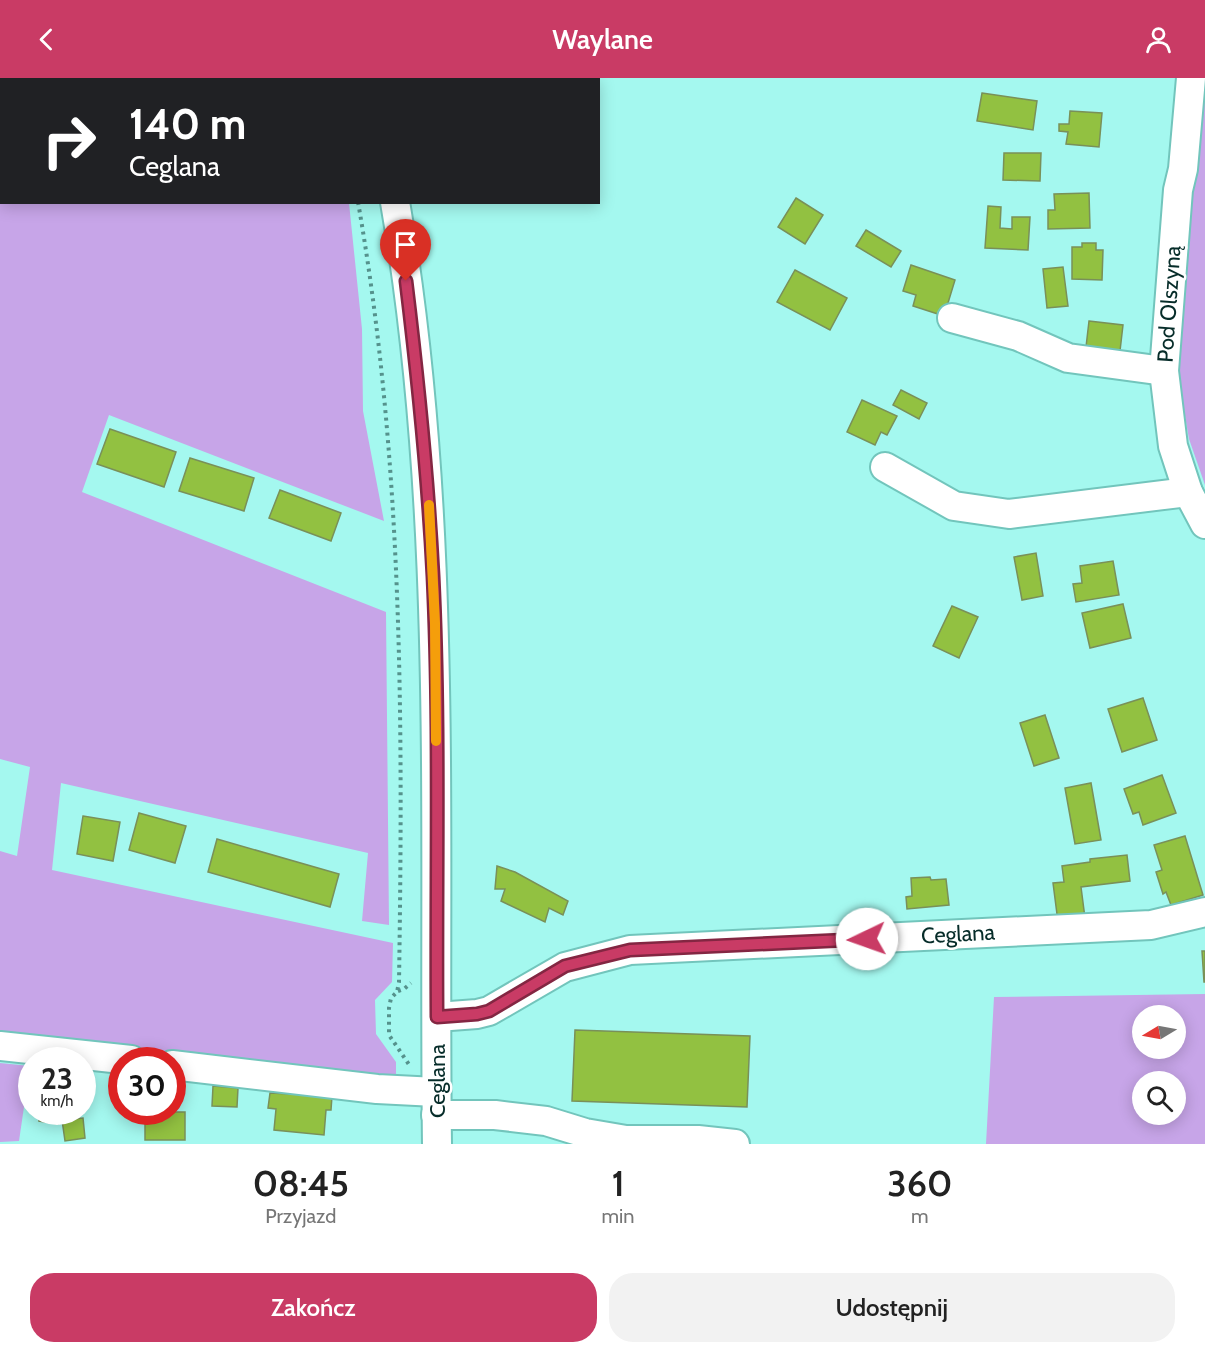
<!DOCTYPE html>
<html lang="pl">
<meta charset="utf-8">
<style>
:root{--surface:#fff;--page:#f2f2f2;--text:#222;--muted:#767676;--accent:#c93b65}
body{margin:0;font-family:Cabin,sans-serif;background:var(--page);color:var(--text);height:100vh;display:flex;flex-direction:column;font-size:22px;white-space:nowrap}
*{box-sizing:border-box;margin:0}
p{font-size:20px;color:var(--muted)}
.icon{flex:none;width:33px;height:33px;fill:none;stroke:currentColor;stroke-width:2;stroke-linecap:round;stroke-linejoin:round}
.map{position:relative;height:1066px;overflow:hidden}
.panel{display:flex;flex-direction:column;background:var(--surface);flex:1}
.panel>*{flex:none}
.top-card{position:absolute;left:0px;top:0px;width:600px;height:126px;box-shadow:0 3px 15px #0003;background:#202124;color:#fff;overflow:hidden}
.needle{width:39px;rotate:260deg}
.fabs{position:absolute;left:1132px;top:927px;display:grid;gap:12px}
.fabs a{display:grid;place-items:center;width:54px;height:54px;border-radius:50%;background:var(--surface);box-shadow:0 3px 15px #0003;font-size:30px}
.speed{position:absolute;left:18px;top:969px;display:flex;gap:12px;font-size:30px;font-weight:700;text-align:center}
.speed>*{display:grid;place-content:center;width:78px;height:78px;border-radius:50%;background:var(--surface);box-shadow:0 3px 15px #0003;line-height:1}
.speed small{font-size:15px;font-weight:400}
.speed .limit{border:9px solid #d22;background:#fff;color:#111}
.pin{position:absolute;display:grid;place-items:center;width:51px;height:51px;color:#fff;margin:-62px -26px;border-radius:50% 50% 50% 0;rotate:-45deg;box-shadow:0 0 6px #0007}
.pin .icon{rotate:45deg}
.me{position:absolute;width:66px;margin:-33px;rotate:267deg;stroke-linejoin:round;filter:drop-shadow(0 0 4px #0008)}
.turn{display:flex;align-items:center;gap:21px;height:126px;padding:0 30px;font-size:27px}
.turn .icon{width:78px;height:78px;stroke-width:2.5}
.turn b{display:block;font-size:42px;line-height:51px}
.eta{display:flex;justify-content:space-evenly;align-items:center;height:102px;text-align:center}
.eta b{font-size:36px;font-weight:600;line-height:42px}
.primary-button{display:flex;gap:12px;margin-top:auto;padding:12px 30px}
.primary-button a{flex:1;height:69px;border-radius:24px;background:var(--accent);color:#fff;font-size:24px;font-weight:600;line-height:69px;text-align:center}
.primary-button a+a{background:var(--page);color:var(--text)}
header{display:flex;justify-content:space-between;align-items:center;height:78px;padding:0 30px;background:var(--accent);color:#fff;font-size:27px;font-weight:600}
.map>svg:first-child{display:block}
.green{fill:#c7a5e8;fill-rule:evenodd}
.building{fill:#92c141;stroke:#799059;stroke-width:1.5}
.lines{fill:none;stroke-linecap:round;stroke-linejoin:round}
.minor-casing{stroke:#72c5bc;stroke-width:32}
.path{stroke:#55928c;stroke-width:4;stroke-dasharray:3 4.5;stroke-linecap:butt}
.minor{stroke:#fff;stroke-width:28}
.route-casing{stroke:#832642;stroke-width:15}
.route{stroke:#c93b65;stroke-width:10}
.slow{stroke:#f59e0b;stroke-width:10}
.labels{text-anchor:middle;dominant-baseline:central;stroke-width:5;stroke-linejoin:round;paint-order:stroke}
.street-label{font-size:22px;fill:#062c29;stroke:#fff}
</style>
<header><svg class="icon" aria-label="back" viewBox="0 0 24 24"><path d="M15 5l-7 7 7 7"/></svg>Waylane<svg class="icon" aria-label="person" viewBox="0 0 24 24"><circle cx="12" cy="8" r="4"/><path d="M4 21q1-7 8-7t8 7"/></svg></header>
<div class="map">
<svg width="1205" height="1066" viewBox="0 0 1205 1066">
<rect width="100%" height="100%" fill="#a4f8ef"/>
<g class="green">
<polygon points="0,0 165,0 2,2 2,124 349,125 362,251 363,333 384,443 109,337 82,414 386,534 389,847 362,843 368,775 61,705 52,792 393,865 392,904 375,922 376,956 396,984 396,1005 0,957 0,773 17,778 30,689 0,681"/>
<polygon points="1204,0 1205,0 1205,407 1189,361 1179,303 1187,167"/>
<path d="M 1205,916 L 1205,1066 L 986,1066 L 994,919 ZM 1143,938 L 1176,938 L 1176,970 L 1143,970 ZM 1143,1004 L 1176,1004 L 1176,1036 L 1143,1036 Z"/>
<polygon points="0,985 30,988 19,1063 0,1064"/>
</g>
<g class="building">
<polygon points="982,15 1037,23 1033,52 977,43"/>
<polygon points="1070,33 1102,35 1099,69 1066,66 1068,54 1059,53 1059,46 1069,46"/>
<polygon points="1004,75 1041,75 1040,103 1003,102"/>
<polygon points="1089,115 1090,150 1048,151 1048,132 1055,132 1054,116"/>
<polygon points="796,120 823,137 805,166 778,149"/>
<polygon points="988,128 1001,129 1000,150 1012,151 1012,139 1030,139 1028,172 985,170"/>
<polygon points="866,152 901,173 891,189 856,168"/>
<polygon points="1082,165 1096,165 1096,172 1103,172 1102,202 1072,201 1072,169 1082,169"/>
<polygon points="911,187 955,202 944,238 913,228 916,217 903,213"/>
<polygon points="1063,189 1068,228 1047,230 1043,191"/>
<polygon points="795,192 847,220 830,252 777,224"/>
<polygon points="1089,243 1123,247 1120,273 1086,269"/>
<polygon points="901,312 927,325 919,341 893,327"/>
<polygon points="862,322 897,338 887,357 881,354 875,367 847,354"/>
<polygon points="110,351 176,374 164,409 97,386"/>
<polygon points="190,380 254,400 244,433 179,413"/>
<polygon points="280,412 341,435 331,463 269,440"/>
<polygon points="1036,475 1043,518 1022,522 1014,479"/>
<polygon points="1113,483 1119,517 1076,524 1073,506 1082,505 1080,488"/>
<polygon points="1123,526 1131,560 1090,570 1082,535"/>
<polygon points="952,528 978,539 959,580 933,568"/>
<polygon points="1143,620 1157,662 1122,674 1108,631"/>
<polygon points="1045,637 1059,680 1034,688 1020,645"/>
<polygon points="1162,697 1176,735 1143,747 1139,734 1133,736 1124,711"/>
<polygon points="1091,705 1101,762 1075,766 1065,710"/>
<polygon points="139,735 186,748 175,785 129,772"/>
<polygon points="83,738 120,744 113,783 77,776"/>
<polygon points="1185,758 1203,817 1171,827 1166,814 1163,816 1156,794 1162,792 1154,767"/>
<polygon points="217,761 339,796 330,829 208,794"/>
<polygon points="1127,777 1130,803 1081,809 1085,840 1058,844 1053,805 1064,804 1062,788 1090,784 1090,781"/>
<polygon points="497,788 515,794 568,823 563,837 549,830 545,844 501,823 505,811 495,811"/>
<polygon points="930,799 931,802 946,801 949,827 907,831 906,819 912,818 911,800"/>
<polygon points="1202,873 1205,873 1205,904 1204,904"/>
<polygon points="575,952 750,958 747,1029 572,1023"/>
<polygon points="213,1008 238,1010 237,1029 212,1028"/>
<polygon points="270,1015 332,1018 331,1032 326,1032 324,1057 274,1052 276,1031 268,1030"/>
<polygon points="40,1034 60,1034 58,1046 39,1043"/>
<polygon points="154,1034 185,1034 185,1062 145,1062 145,1039 154,1039"/>
<polygon points="83,1040 85,1060 65,1063 62,1042"/>
</g>
<g class="lines">
<g class="minor-casing">
<g id="minor">
<polyline points="373,0 373,2"/>
<polyline points="1191,0 1183,91 1178,112 1164,293 1173,368 1188,414 1205,446"/>
<path d="M 395,124 C 449,436 433,752 437,1066"/>
<polyline points="952,240 1018,258 1068,280 1164,293"/>
<polyline points="885,389 954,428 1009,436 1188,414"/>
<polyline points="437,939 477,936 489,933 565,889 630,872 1151,847 1205,834"/>
<polyline points="0,968 131,982"/>
<polyline points="172,987 377,1011 436,1014"/>
<polyline points="436,1037 495,1037 546,1043 585,1055 626,1062 698,1062 735,1066"/>
</g>
</g>
<g class="path">
<polyline points="335,0 336,2"/>
<path d="M 358,124 C 403,381 403,644 399,904 L 397,914 L 391,920 L 389,930 L 389,957 L 410,988"/>
<polyline points="398,913 404,911 411,905"/>
</g>
<use href="#minor" class="minor"/>
</g>
<g class="lines">
<g class="route-casing">
<path id="route" d="M 406,203 C 418,301 428,399 433,498 C 440,645 436,792 437,939 L 477,936 L 489,933 L 565,888 L 630,872 L 867,861"/>
</g>
<use href="#route" class="route"/>
<polyline class="slow" points="429,427 435,545 436,663"/>
</g>
<g class="labels">
<g class="street-label">
<text transform="translate(1169 226) rotate(-86)">Pod Olszyną</text>
<text transform="translate(958 856) rotate(-3)">Ceglana</text>
<text transform="translate(437 1003) rotate(-90)">Ceglana</text>
</g>
</g>
</svg>
<div class="fabs">
<a><svg class="needle" viewBox="-14 -14 28 28"><path d="M0-13l5 13h-10z" fill="#e53935"/><path d="M0 13l5-13h-10z" fill="#767676"/></svg></a>
<a><svg class="icon" aria-label="search" viewBox="0 0 24 24"><circle cx="10" cy="10" r="6"/><path d="M15 15l6 6"/></svg></a>
</div>
<div class="speed"><div>23<small>km/h</small></div><div class="limit">30</div></div>
<div class="pin" style="left:406px;top:203px;background:#d93025"><svg class="icon" aria-label="arrive" viewBox="0 0 24 24"><path d="M6 21V4h12l-3 4 3 4H6"/></svg></div>
<svg class="me" style="left:867px;top:861px" viewBox="-20 -20 40 40"><circle r="19" fill="#fff"/><path d="M0-13L10 11 0 6-10 11z" fill="#c93b65"/></svg>
<div class="top-card">
<div class="turn"><svg class="icon" aria-label="right" viewBox="0 0 24 24"><path d="M7 20v-9h11M14 6l5 5-5 5"/></svg><div><b>140 m</b>Ceglana</div></div>
</div>
</div>
<section class="panel">
<div class="eta">
<div><b>08:45</b><p>Przyjazd</p></div>
<div><b>1</b><p>min</p></div>
<div><b>360</b><p>m</p></div>
</div>
<div class="primary-button"><a>Zakończ</a><a>Udostępnij</a></div>
</section>
